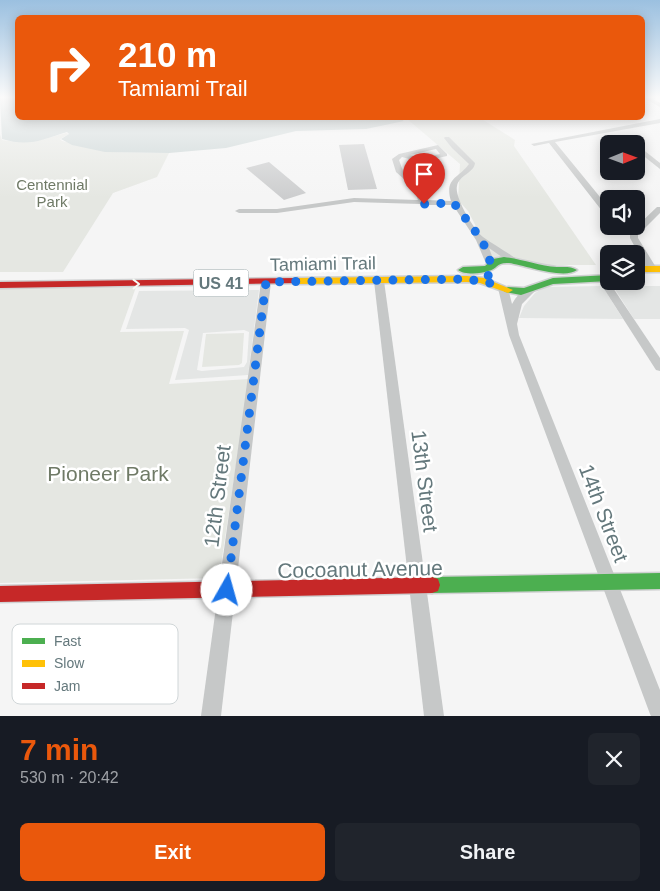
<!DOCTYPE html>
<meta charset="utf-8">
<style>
:root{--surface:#171b24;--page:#20242c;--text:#f1f3f6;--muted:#9ea1a6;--accent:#ea580c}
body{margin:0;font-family:Helvetica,sans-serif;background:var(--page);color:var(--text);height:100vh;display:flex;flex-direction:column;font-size:19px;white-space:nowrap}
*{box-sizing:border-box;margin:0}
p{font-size:16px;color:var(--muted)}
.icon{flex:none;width:28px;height:28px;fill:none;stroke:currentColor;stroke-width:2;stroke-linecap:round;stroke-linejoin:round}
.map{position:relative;height:716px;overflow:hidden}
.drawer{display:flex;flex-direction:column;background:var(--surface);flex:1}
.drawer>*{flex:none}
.banner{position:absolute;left:15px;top:15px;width:630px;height:105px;border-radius:8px;box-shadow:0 2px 12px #0003;background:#ea580c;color:#fff;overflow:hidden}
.needle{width:32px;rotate:89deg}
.controls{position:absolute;left:600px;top:135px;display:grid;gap:10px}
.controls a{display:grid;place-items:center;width:45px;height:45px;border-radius:8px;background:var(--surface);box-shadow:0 2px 12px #0003;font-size:25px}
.pin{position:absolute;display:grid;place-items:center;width:42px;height:42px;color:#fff;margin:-51px -21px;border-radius:50% 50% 50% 0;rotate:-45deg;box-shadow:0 0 5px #0007}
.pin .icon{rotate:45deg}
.me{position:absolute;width:55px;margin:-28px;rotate:7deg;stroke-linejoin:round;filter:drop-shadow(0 0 4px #0008)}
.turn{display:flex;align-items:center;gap:18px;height:105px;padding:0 20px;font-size:22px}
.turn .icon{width:65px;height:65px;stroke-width:2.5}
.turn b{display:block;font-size:35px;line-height:42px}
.round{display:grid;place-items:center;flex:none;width:52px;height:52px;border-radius:8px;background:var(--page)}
.overview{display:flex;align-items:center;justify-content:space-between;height:85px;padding:0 20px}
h1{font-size:30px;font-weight:600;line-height:38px;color:var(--accent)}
.cta{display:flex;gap:10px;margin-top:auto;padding:10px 20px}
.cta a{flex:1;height:58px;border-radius:8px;background:var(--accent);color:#fff;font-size:20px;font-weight:600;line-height:58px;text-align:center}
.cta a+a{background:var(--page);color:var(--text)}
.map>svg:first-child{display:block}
.built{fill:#e4e6e5;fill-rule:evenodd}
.green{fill:#e5e7e2}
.water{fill:#c8d3d3}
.building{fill:#cccdce}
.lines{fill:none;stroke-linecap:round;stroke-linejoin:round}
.fast-casing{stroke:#d0d1d2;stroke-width:3}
.slow-casing{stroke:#d0d1d2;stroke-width:3}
.jam-casing{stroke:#d0d1d2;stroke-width:3}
.street{fill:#c6c8c8;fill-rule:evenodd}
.fast{fill:#4caf50;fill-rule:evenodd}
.slow{fill:#ffc107;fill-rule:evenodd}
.jam{fill:#c62828;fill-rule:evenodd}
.oneway{stroke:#f6fbf6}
.route{stroke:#1a73e8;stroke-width:9;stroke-dasharray:0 16.2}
.labels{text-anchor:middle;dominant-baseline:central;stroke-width:5;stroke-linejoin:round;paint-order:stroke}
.far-park-label{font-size:15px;fill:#6f7a66;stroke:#fff}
.shield{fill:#fff;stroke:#92a0a3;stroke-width:1}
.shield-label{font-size:16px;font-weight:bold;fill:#64787c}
.street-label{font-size:18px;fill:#64787c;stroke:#fff}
.near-park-label{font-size:21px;fill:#6f7a66;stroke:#fff}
.near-street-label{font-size:21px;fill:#64787c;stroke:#fff}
.key{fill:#fff;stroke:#d0d6d8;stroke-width:1}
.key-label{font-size:14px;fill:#64787c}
</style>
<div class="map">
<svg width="660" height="716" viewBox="0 0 660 716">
<rect width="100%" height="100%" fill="#f5f5f5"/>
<g class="built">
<polygon points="602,286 623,319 519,318 524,306 535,293 545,287"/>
<polygon points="613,286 660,286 660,319 634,319"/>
<path d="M 259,290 L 248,375 L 175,380 L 189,330 L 185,328 L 126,329 L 139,291 ZM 244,330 L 249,332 L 247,362 L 244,367 L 202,371 L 197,370 L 203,333 Z"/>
</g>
<g class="green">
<polygon points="406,118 480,118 515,140 514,146 596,265 496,265 468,211 458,200 460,164"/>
<path d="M 66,133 L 69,134 L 60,139 L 62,141 L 113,152 L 169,153 L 157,177 L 113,193 L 63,272 L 0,272 L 0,134 L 2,140 C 29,144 41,140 66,133 Z"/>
<polygon points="136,287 120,332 184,331 169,384 249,379 219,578 0,583 0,289"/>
<polygon points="244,333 242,363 239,365 202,367 206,334"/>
</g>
<path class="water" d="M 0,98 L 17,98 L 18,118 L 399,118 L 404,121 L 366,129 L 296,131 L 226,148 L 169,153 L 105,152 L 72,145 L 61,139 L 69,134 L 67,132 C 41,140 29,147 2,139 Z"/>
<g class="building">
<polygon points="364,144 377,189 348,190 339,145"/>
<polygon points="269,162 306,193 284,200 246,168"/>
</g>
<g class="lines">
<g class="fast-casing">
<g id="fast">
<path d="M 504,257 C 522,259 539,266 557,267 C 564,267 571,266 577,270 C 564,280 524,265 509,263 C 496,262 498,269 488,271 C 481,274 464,275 458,270 L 463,267 L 485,266 L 493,259 Z"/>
<polygon points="609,275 609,281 553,284 521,295 505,292 503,290 508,287 524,288 553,278"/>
<polygon points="660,573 660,589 432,593 426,591 424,585 426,579 432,577"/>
</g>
</g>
<g class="slow-casing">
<g id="slow">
<rect x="636" y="266" width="24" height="6"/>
<polygon points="467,276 484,278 513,290 508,293 480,283 467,282 297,284 292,281 297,278"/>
</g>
</g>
<g class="jam-casing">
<g id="jam">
<polygon points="297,278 300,279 300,283 0,288 0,282"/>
<polygon points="432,577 438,579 440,585 438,591 432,593 0,602 0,586"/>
</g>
</g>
<g class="street">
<polygon points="644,98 651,98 660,103 660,107"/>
<polygon points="660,119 660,123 555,142 609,208 609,216 606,216 549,143 534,146 531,144"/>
<path d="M 445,137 L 449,137 L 475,163 C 474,173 459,175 457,186 C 454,197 474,230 483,237 C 493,244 505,251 515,258 L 515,262 L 509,262 L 489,248 L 495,264 L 493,266 L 487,266 L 476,240 L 453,205 L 428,205 L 424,206 L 420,204 L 354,202 L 277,213 L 239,213 L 235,211 L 239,209 L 277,209 L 354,198 L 418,200 L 413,187 L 396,172 L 392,159 L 399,154 L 438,145 L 447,154 L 447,156 L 420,162 L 402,157 L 399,160 L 403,171 L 419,184 L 426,200 L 451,201 C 444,178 459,178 469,164 L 452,148 L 444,138 ZM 436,149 L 440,154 L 420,158 L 410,155 Z"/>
<polygon points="636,144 660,163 660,169 636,150"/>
<polygon points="657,207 660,207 660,213 638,235 638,238 657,269 652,272 647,269 630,238 630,235 618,226 628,226 633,230"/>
<polygon points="602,275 605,276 660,358 660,371 656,370 597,278"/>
<polygon points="379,278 384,281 444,716 424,716 374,281"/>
<polygon points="266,279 271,282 221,716 201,716 261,282"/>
<path d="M 503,285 L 508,288 L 512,304 C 516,297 521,290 530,288 L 535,291 L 522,304 L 517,324 L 519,335 L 660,690 L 660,716 L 651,716 L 650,714 L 509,335 L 498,288 Z"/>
</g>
<use href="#fast" class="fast"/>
<use href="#slow" class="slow"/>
<use href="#jam" class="jam"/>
</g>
<defs><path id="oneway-chevron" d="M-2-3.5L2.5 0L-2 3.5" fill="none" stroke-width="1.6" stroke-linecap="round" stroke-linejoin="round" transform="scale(1.25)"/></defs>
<use class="oneway" href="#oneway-chevron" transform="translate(136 284) rotate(-1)"/>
<linearGradient id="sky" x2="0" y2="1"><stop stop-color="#9bc0e0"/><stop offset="0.49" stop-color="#fafafa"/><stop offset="1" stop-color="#fafafa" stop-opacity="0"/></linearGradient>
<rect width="660" height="198" fill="url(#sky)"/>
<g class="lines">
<path class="route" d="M 227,590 L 266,282 L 467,279 L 495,284 L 487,274 C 487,270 490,266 490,263 C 489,244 464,218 454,203 L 424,204"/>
</g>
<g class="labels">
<g class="far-park-label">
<text x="52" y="184">Centennial<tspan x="52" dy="17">Park</tspan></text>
</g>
<rect class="shield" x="193.5" y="269.5" width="55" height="27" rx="4"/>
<g class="shield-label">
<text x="221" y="283">US 41</text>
</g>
<g class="street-label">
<text transform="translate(323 264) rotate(-1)">Tamiami Trail</text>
</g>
<g class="near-park-label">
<text x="108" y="473">Pioneer Park</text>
</g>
<g class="near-street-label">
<text transform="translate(425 481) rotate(83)">13th Street</text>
<text transform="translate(217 496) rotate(-83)">12th Street</text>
<text transform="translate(604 513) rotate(69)">14th Street</text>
<text transform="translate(360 569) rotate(-1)">Cocoanut Avenue</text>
</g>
</g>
<rect x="12" y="624" width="166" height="80" rx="8" class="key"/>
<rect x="22" y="638" width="23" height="6" fill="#4caf50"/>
<rect x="22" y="660" width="23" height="7" fill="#ffc107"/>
<rect x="22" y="683" width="23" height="6" fill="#c62828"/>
<g class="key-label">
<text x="54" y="646">Fast</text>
<text x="54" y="668">Slow</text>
<text x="54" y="691">Jam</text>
</g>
</svg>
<div class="controls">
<a><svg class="needle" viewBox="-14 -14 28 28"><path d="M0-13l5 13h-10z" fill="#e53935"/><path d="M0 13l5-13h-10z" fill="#9ea1a6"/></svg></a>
<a><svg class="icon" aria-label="sound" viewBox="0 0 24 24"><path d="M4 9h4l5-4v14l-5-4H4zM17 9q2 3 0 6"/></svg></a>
<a><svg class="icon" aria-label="layers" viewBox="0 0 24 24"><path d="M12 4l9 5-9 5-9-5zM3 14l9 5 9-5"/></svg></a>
</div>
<div class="pin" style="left:424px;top:204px;background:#d93025"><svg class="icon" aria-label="arrive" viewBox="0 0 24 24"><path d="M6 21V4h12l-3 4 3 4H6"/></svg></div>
<svg class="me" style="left:227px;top:590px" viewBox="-20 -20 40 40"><circle r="19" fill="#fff"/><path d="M0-13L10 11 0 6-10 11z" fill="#1a73e8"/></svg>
<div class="banner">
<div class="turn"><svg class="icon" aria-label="right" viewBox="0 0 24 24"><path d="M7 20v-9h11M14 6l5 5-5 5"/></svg><div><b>210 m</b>Tamiami Trail</div></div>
</div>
</div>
<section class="drawer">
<div class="overview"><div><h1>7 min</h1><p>530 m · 20:42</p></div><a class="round"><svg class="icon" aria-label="close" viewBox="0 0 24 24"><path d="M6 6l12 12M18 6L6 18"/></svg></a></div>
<div class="cta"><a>Exit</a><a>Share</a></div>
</section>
